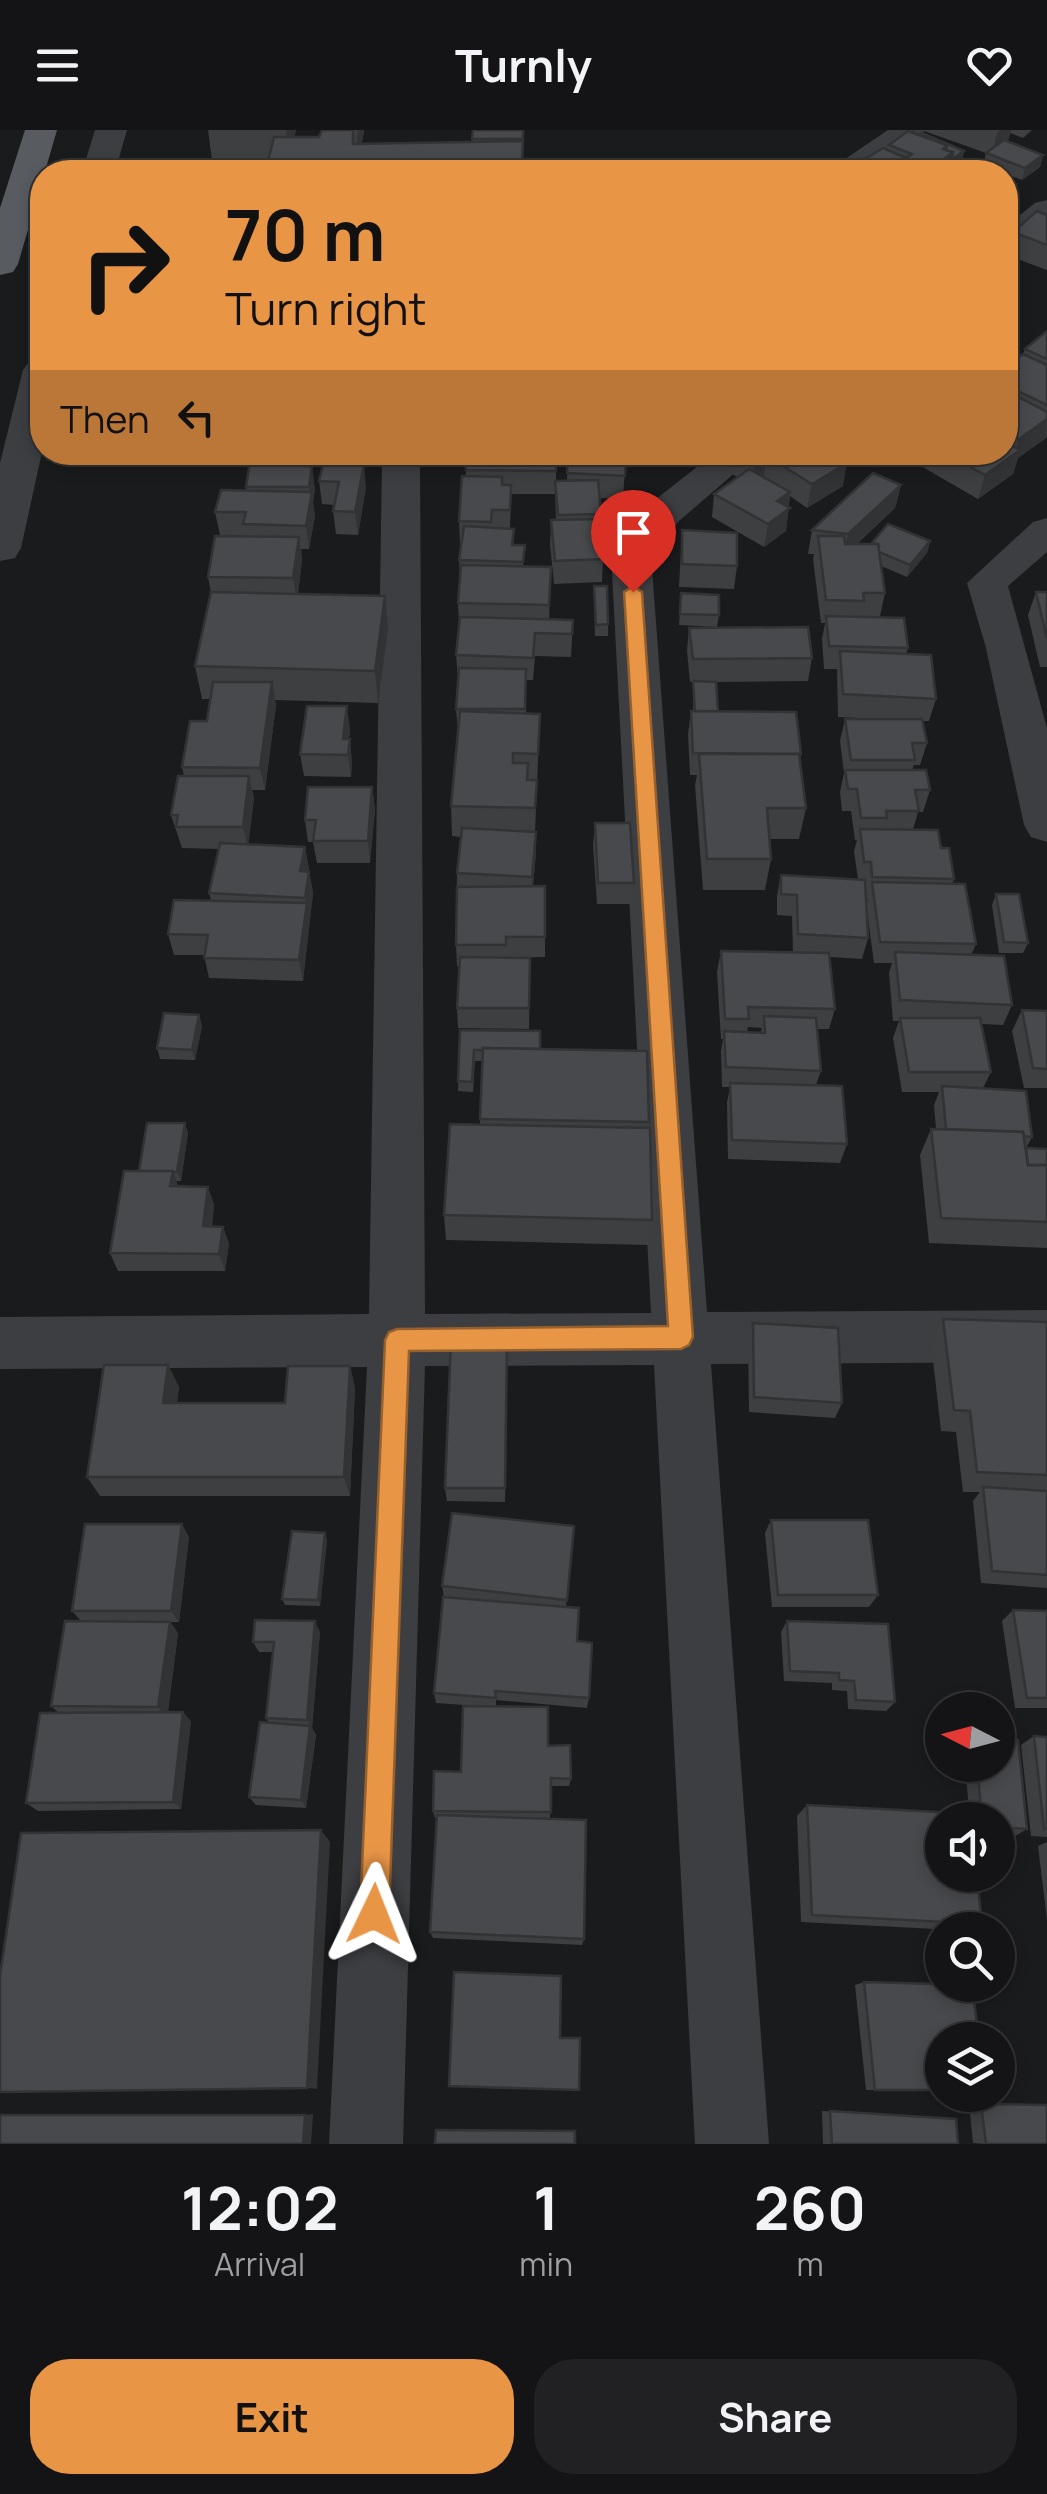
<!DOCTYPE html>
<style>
:root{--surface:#141416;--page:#212123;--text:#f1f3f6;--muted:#9d9ea1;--line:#333335;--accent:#e99546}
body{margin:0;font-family:Manrope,sans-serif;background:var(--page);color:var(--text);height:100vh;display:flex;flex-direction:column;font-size:38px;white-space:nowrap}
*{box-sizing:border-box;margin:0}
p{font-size:32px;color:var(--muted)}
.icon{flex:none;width:55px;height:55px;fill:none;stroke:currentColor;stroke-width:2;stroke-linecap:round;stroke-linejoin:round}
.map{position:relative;height:2014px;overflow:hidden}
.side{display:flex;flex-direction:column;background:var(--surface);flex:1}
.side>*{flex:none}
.guide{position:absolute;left:30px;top:30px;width:988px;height:305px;border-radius:40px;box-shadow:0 5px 15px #0003,0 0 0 2px var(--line);background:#e99546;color:#111;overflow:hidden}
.needle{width:65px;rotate:276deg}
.tools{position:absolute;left:925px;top:1562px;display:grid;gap:20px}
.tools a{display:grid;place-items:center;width:90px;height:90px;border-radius:50%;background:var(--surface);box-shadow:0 5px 15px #0003,0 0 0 2px var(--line);font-size:50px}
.pin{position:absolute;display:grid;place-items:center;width:85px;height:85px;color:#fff;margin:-102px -42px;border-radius:50% 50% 50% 0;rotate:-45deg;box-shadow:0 0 10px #0007}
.pin .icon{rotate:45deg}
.me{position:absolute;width:110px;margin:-55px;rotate:2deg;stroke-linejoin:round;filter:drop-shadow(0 0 8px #0008)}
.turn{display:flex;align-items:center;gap:35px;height:210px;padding:0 30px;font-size:45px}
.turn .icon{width:130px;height:130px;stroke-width:2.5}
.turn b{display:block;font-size:70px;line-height:85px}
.then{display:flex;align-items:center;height:95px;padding:0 30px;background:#0003;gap:20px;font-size:38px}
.eta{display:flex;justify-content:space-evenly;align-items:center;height:170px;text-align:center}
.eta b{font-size:60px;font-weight:700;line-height:70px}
.primary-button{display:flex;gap:20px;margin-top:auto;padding:20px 30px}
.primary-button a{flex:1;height:115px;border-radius:40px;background:var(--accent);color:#111;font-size:40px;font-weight:700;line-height:115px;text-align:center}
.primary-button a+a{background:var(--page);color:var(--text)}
header{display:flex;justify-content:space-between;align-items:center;height:130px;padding:0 30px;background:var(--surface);font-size:45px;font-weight:700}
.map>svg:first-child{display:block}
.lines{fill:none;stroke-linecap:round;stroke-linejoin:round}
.minor{fill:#3c3e41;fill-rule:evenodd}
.tertiary{fill:#3c3e41;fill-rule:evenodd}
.primary{fill:#585b60;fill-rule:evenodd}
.wall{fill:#3e3f41;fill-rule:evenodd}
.shaded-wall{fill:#323335}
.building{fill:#48494c;stroke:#323335;stroke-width:2.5}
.route{fill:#e99546;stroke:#97612e;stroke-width:2.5}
</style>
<header><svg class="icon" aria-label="menu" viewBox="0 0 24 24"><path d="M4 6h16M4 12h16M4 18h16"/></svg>Turnly<svg class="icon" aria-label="heart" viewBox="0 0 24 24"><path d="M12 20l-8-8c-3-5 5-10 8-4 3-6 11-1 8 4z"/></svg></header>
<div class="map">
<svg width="1047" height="2014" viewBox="0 0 1047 2014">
<rect width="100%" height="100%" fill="#1a1b1d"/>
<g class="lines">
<g class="minor">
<polygon points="888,0 926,0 863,42 826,42"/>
<polygon points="1047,70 1047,96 1017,120 1005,123 1005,97 1035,73"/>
<polygon points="389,322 430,322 420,335 425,1184 651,1183 611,423 651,373 716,322 759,322 679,391 651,425 707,1182 1047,1180 1047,1232 711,1234 769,2014 695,2014 654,1235 425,1236 403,2014 329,2014 367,1237 0,1239 0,1187 369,1184 382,332"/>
<polygon points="1047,388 1047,422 1008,456 1047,598 1047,712 1031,707 1024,695 986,518 967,453 1033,392"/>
</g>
<g class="tertiary">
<polygon points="95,0 127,0 115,42 82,42"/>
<polygon points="42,229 42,322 21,418 15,428 0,431 0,333 23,240 29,232"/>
</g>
<polygon class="primary" points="25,0 57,0 18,134 13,142 0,145 0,78"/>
</g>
<g class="wall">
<polygon points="208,0 296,0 294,7 319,7 322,0 364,0 362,14 472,12 473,0 523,0 523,42 217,42 267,35 268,30 212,30"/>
<polygon points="924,0 1032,0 1023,8 1010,3 1007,11 1043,25 1040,37 1022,50 983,35 986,23 924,1"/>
<polygon points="889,15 964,21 962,32 951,40 950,39 949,41 952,42 831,42 861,36 862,31 888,20"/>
<polygon points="1047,76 1047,140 1007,125 1013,102 1045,84"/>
<polygon points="1047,201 1047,305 1046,308 1018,328 1013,344 978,369 907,328 909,322 1005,322 1005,237 1023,224 1025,219"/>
<path d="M 500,322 L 626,322 L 623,369 L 600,368 L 601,384 L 600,405 L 603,429 L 602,452 L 554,454 L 550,414 L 551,390 L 556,390 L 555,364 L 511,364 L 510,398 L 514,415 L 524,436 L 551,437 L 549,490 L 573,490 L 571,527 L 535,526 L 533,550 L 526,550 L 526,583 L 540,584 L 535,702 L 536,723 L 533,756 L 545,756 L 545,827 L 506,828 L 530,828 L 529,899 L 458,898 L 457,878 L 459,836 L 457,836 L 456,815 L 457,743 L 461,707 L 452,706 L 451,676 L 458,601 L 456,579 L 458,548 L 456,525 L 459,495 L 458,473 L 460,449 L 459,430 L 462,414 L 460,414 L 459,391 L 466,346 L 466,324 L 503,324 ZM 568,325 L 567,351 L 556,351 L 556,333 Z"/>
<polygon points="726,322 846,322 839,327 843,356 807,378 790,366 786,401 764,417 712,387 714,364 737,347 724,339"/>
<polygon points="323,335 366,357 358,405 336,404 333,381 334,375 322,374 319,351"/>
<polygon points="306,336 315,359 313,372 315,386 309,419 301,419 302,430 298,464 388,499 378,573 275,570 276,575 265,660 252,660 254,668 248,714 305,717 313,763 303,851 209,848 204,825 174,825 168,804 211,770 209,763 219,719 182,718 171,685 184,646 182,637 207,591 210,569 202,569 195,536 211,463 208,447 245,406 220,405 215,382 246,360 246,357"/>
<path d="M 873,343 L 901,355 L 895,378 L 857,414 L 871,414 L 888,394 L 930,411 L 927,423 L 907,447 L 881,436 L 885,463 L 880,486 L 861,487 L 904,488 L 908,518 L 906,524 L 931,525 L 936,569 L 929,591 L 923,591 L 927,613 L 920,635 L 914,635 L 912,640 L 926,640 L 930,660 L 923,682 L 918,682 L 913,700 L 938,700 L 941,718 L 949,718 L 954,749 L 952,754 L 965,754 L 976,814 L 971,825 L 1004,826 L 1012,875 L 1003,895 L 982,894 L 991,942 L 983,958 L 1026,961 L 1032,1007 L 1026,1018 L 1047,1019 L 1047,1118 L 929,1113 L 920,1025 L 931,999 L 936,999 L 934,975 L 939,962 L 902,962 L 893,908 L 899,891 L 893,891 L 889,843 L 892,833 L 874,833 L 866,773 L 868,769 L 866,769 L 865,760 L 868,808 L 862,829 L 830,827 L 835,879 L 829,899 L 817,899 L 821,941 L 816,955 L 842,956 L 847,1014 L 840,1033 L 728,1029 L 727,972 L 730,957 L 722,957 L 721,921 L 723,909 L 721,909 L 717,842 L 721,821 L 793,823 L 792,786 L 777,785 L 777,766 L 781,745 L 858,749 L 854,721 L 857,710 L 855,710 L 851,681 L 842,681 L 840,662 L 844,643 L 840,611 L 845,589 L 879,589 L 838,587 L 837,539 L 824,539 L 822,509 L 825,493 L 821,493 L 813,429 L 814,424 L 808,424 L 812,400 ZM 748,897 L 762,898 L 760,903 L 747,902 Z"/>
<polygon points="682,400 737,436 734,459 679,457"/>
<polygon points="594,456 608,494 608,506 595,506"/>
<polygon points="1036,462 1047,462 1047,537 1040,537 1028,485"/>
<polygon points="681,463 719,485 717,497 679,495"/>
<polygon points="689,498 812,528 808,551 716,552 718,582 801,624 800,631 806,678 799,709 769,709 771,729 765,760 703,760 695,655 697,645 690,645 688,604 691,581 693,581 693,552 690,552 687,521"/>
<polygon points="350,599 349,609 352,632 351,647 304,646 300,624"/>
<polygon points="372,657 375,679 370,733 317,733 313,712 308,712 305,690"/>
<polygon points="595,693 634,753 632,774 597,774 593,715"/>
<polygon points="996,764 1028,813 1023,823 999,823 992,775"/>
<polygon points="1022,880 1047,881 1047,958 1024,958 1012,901"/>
<polygon points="199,885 202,896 195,930 160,929 157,918"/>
<polygon points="460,900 540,919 649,992 652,1090 648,1115 446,1110 444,1085 480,994 482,931 475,931 473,962 458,961"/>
<polygon points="188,1003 181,1051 176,1051 178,1056 208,1057 214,1075 212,1096 223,1097 229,1114 225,1141 118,1141 110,1123 139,1041"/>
<polygon points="943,1189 1047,1192 1047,1458 981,1453 973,1371 980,1362 963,1362 956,1302 941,1301 931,1212"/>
<polygon points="753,1193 842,1273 835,1288 749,1282 748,1209"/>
<polygon points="507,1210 505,1372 447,1371 445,1358"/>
<polygon points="168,1235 179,1257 177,1273 285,1273 350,1236 355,1258 350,1366 100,1366 87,1347"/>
<polygon points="771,1390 878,1465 869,1477 772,1477 765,1403"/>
<polygon points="574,1396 566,1477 577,1511 589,1568 587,1578 496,1570 496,1576 548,1616 571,1649 569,1656 551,1656 550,1689 584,1809 582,1815 433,1808 430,1802 437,1688 435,1688 433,1681 461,1642 480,1576 436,1573 434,1563 444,1467 442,1456"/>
<polygon points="189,1407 179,1492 170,1492 178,1503 168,1582 191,1591 181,1679 38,1681 26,1673 59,1583 51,1576 81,1491 72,1481"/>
<polygon points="327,1410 320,1476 285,1475 282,1469"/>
<polygon points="1013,1480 1047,1481 1047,1578 1015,1578 1002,1491"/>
<polygon points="787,1491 895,1572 886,1581 848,1579 847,1561 832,1560 832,1553 784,1551 781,1502"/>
<polygon points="320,1502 312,1598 316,1605 306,1678 256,1675 249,1667 269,1593 266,1588 273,1522 259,1522 253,1512"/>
<polygon points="1034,1606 1047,1607 1047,1707 1031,1706 1021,1615"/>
<polygon points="965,1635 998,1635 1027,1699 1015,1706 998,1705 998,1690 970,1690"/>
<polygon points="807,1675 942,1745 982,1794 967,1800 955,1800 801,1792 797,1686"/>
<polygon points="1047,1712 1047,1790 1038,1716"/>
<polygon points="864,1852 942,1960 866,1960 855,1855"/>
<polygon points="969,1974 1047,1975 986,2014 973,2013"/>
<polygon points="822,1981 956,1989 958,2014 823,2014"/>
</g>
<g class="shaded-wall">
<polygon points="286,0 296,0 290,30"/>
<polygon points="358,0 364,0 359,29 357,6"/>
<polygon points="1000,0 1011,0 1009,9 992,26 997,3"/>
<polygon points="947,15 953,22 949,42 933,42 943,19"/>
<polygon points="964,21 962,32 951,40 954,28"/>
<polygon points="1043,25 1040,37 1022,50 1025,38"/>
<polygon points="1016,54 1013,66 1005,72 1005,62"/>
<polygon points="1018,166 1011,189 1005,194 1005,176"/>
<polygon points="1014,196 1007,220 1005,221 1005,203"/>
<polygon points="1047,282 1046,308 1018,328 1013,344 978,369 985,345 1014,325 1019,309"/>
<polygon points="537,322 571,322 543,341 537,341"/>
<polygon points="767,326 763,349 751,356 754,333"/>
<polygon points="847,333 843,356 807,378 812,354"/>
<polygon points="364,334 366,357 358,405 355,382"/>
<polygon points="312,336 315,359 313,372 315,386 309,419 306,396 311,369 309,357"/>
<polygon points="901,355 895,378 843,427 848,404"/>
<polygon points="790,362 786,401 764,417 768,394 777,371"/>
<polygon points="299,407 302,430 297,471 293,448"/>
<polygon points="930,411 927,423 907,447 910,435"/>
<polygon points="385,466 388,499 378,573 375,541"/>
<polygon points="272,552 276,575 265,660 260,638"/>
<polygon points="347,576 350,599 347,625 343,609"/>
<polygon points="350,609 352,632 351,647 348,625"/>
<polygon points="249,646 254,668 248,719 243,697"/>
<polygon points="372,657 375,679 370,733 368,711"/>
<polygon points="536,702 536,723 532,769 532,747"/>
<polygon points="305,717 309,738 304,763 300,741"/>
<polygon points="309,742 313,763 303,851 299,830"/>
<polygon points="199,885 202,896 195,930 192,920"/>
<polygon points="185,993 188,1003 181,1051 177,1042"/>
<polygon points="173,1041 179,1059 170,1056"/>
<polygon points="208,1057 214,1075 209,1114 203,1096"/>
<polygon points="223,1097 229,1114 225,1141 219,1124"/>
<polygon points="168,1235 179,1257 174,1294 163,1273"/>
<polygon points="350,1236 355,1258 350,1366 344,1347"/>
<polygon points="182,1394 189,1407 179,1492 171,1481"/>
<polygon points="325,1403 327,1410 320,1476 318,1470"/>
<polygon points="315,1491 320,1502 312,1598 316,1605 306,1678 301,1670 310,1596 307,1590"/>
<polygon points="170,1492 178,1503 167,1587 158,1577"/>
<polygon points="183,1582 191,1591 181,1679 173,1672"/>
<polygon points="321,1700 330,1712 317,1959 307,1958"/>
<polygon points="313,1984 311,2014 303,2014 305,1985"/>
</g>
<g class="building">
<polygon points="322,0 353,0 353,14 523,11 522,33 397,37 397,35 267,35 274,7 319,7"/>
<polygon points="473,0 523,0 523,9 472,9"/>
<polygon points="908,1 947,15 943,19 953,22 934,37 914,30 929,38 923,42 888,42 862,31 883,18 906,28 912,24 889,15"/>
<polygon points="922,3 964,21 954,28 952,27 953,22 946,20 947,15 919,5"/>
<polygon points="1004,10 1043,25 1025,38 986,23"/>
<polygon points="849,31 877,42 831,42"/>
<polygon points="218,35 397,35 397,42 217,42"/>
<polygon points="941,38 952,42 933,42"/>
<polygon points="1005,50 1016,54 1005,62"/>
<polygon points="1037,81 1047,85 1047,115 1013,102"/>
<polygon points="1005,160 1018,166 1005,176"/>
<polygon points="1005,192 1014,196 1005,203"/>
<polygon points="1047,201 1047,229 1025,219"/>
<polygon points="1023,224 1047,235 1047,275 1005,255 1005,237"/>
<polygon points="1005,260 1047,282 1047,289 1019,309 1005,302"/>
<polygon points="1005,312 1020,320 985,345 944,322 1005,322"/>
<polygon points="568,322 626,322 625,346 567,343"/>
<polygon points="738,322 832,322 847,333 812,354 767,326 754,333"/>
<polygon points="251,324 305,324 304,336 312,336 309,357 246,357"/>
<polygon points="466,324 555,324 556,341 466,340"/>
<polygon points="364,334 355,382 333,381 339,352 319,351 323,335"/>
<polygon points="749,339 790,362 777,371 790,378 768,394 714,364"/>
<polygon points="873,343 901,355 848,404 812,400"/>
<polygon points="462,346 502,347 502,355 511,355 510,380 492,380 491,392 459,391"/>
<polygon points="598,350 601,384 558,385 555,351"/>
<polygon points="221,360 312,362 306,396 243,394 246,382 215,382"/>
<polygon points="598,389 603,429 555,431 551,390"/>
<polygon points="888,394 930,411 910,435 879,422 878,414 871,414"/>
<polygon points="464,396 514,399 512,415 525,415 523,432 459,430"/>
<polygon points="682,400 737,403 737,436 682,434"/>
<polygon points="215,406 299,407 293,448 208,447"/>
<polygon points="818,406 844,406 845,414 878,414 885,463 863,463 864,471 826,470"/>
<polygon points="461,435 551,437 549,475 458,473"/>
<polygon points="594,456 607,456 608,494 596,495"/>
<polygon points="211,462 385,466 375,541 195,536"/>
<polygon points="1036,462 1047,462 1047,509"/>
<polygon points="681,463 719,465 719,485 680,484"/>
<polygon points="826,486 904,488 908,518 829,516"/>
<polygon points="460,487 573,490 572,504 535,503 533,528 456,525"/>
<polygon points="808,497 812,528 693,529 689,498"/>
<polygon points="840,521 931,525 936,569 843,564"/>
<polygon points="459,538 526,539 525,579 456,579"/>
<polygon points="693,551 716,552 718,582 695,581"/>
<polygon points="213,552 272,552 260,638 182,637 190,591 207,591"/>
<polygon points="307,576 347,576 343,609 350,609 348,625 300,624"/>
<polygon points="460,581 540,584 538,624 513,623 513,633 528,633 527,650 537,650 535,678 451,676"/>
<polygon points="691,581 796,582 801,624 693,623"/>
<polygon points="845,589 922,589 927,613 912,613 915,630 851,630"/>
<polygon points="699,624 799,624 806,678 767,678 771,729 707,729"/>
<polygon points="845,640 926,640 930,660 915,660 919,681 886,681 887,688 861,688 857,659 848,659"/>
<polygon points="178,646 249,646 243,697 176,697 178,685 171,685"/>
<polygon points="308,657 372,657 368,711 313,711 316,690 305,690"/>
<polygon points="595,693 630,693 634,753 598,753"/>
<polygon points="462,698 536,702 532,747 457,743"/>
<polygon points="860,699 938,700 941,718 949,718 954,749 872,747 871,732 864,732"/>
<polygon points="220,713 305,717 300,741 309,742 305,768 209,763"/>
<polygon points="781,745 865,750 868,808 798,804 797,765 781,764"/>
<polygon points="872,752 965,754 976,814 880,812"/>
<polygon points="545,756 545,807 506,807 506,815 456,815 457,757"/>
<polygon points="996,764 1019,764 1028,813 1004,812"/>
<polygon points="174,770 307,773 299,830 204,828 208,805 168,804"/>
<polygon points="721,821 829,823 835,879 748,877 749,889 725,889"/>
<polygon points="895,822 1004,826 1012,875 900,870"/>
<polygon points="460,827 530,828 529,878 457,878"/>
<polygon points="1022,880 1047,881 1047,939 1033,938"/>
<polygon points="164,883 199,885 192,920 157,918"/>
<polygon points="764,886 816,888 821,941 726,937 724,901 765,903"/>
<polygon points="900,888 980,888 991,942 909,942"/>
<polygon points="460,900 540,901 540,919 483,918 483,920 474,920 472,952 458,951"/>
<polygon points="483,918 647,921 649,992 480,989"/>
<polygon points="730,953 842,956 847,1014 732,1010"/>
<polygon points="942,956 1026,961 1032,1007 1024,1006 1023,1002 946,999"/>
<polygon points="147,993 185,993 177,1042 139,1041"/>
<polygon points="450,994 650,998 652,1090 444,1085"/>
<polygon points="931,999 1023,1002 1028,1035 1047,1035 1047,1092 941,1088"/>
<polygon points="1026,1018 1047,1019 1047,1035 1028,1035"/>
<polygon points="124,1041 173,1041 170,1056 208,1057 203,1096 223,1097 219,1124 110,1123"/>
<polygon points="943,1189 1047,1192 1047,1345 977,1342 970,1281 954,1280"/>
<polygon points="753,1193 838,1198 842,1273 754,1267"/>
<polygon points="451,1210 507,1210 505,1358 445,1358"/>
<polygon points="104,1235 168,1235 163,1273 285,1273 288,1236 350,1236 344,1347 87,1347"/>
<polygon points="983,1357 1047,1361 1047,1445 992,1441"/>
<polygon points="452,1383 574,1396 567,1470 442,1456"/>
<polygon points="771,1390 868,1390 878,1465 778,1465"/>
<polygon points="85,1394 182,1394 171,1481 72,1481"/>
<polygon points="292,1401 325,1403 318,1470 282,1469"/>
<polygon points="443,1467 579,1478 577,1511 592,1513 589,1568 495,1561 496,1568 434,1563"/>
<polygon points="1013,1480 1047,1481 1047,1568 1027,1568"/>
<polygon points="255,1490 315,1491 307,1590 266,1588 274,1512 253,1512"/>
<polygon points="65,1491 170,1492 158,1577 51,1576"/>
<polygon points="787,1491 888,1494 895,1572 856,1570 854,1551 839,1550 839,1543 790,1541"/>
<polygon points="463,1576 548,1577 548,1616 570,1615 571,1649 551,1648 551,1682 433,1681 434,1641 461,1642"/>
<polygon points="183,1582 173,1672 26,1673 40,1583"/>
<polygon points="260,1592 310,1596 301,1670 249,1667"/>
<polygon points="1034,1606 1047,1607 1047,1699 1044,1699"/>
<polygon points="998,1608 1018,1610 1027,1699 998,1697 998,1690 982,1690 977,1635 998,1635"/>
<polygon points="807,1675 955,1683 956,1690 942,1690 942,1745 977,1746 982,1794 812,1785"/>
<polygon points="437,1685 586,1690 584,1809 430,1802"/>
<polygon points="321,1700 307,1958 0,1962 0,1846 21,1703"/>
<polygon points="454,1842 561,1846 560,1908 580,1908 579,1960 449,1956"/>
<polygon points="864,1852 972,1855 979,1910 942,1910 942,1960 875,1960"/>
<polygon points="981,1974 1047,1975 1047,2014 986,2014"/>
<polygon points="830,1981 956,1989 958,2014 832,2014"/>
<polygon points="0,1985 305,1985 303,2014 0,2014"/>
<polygon points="436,2000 575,2001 575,2014 435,2014"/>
</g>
<polygon class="route" points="633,456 642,462 693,1207 689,1215 681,1219 409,1221 389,1784 385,1795 374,1799 364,1795 360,1784 385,1210 389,1202 397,1199 668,1196 624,462"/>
</svg>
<div class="tools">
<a><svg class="needle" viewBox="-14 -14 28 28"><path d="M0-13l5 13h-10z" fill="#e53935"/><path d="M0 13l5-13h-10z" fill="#9d9ea1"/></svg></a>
<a><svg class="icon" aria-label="sound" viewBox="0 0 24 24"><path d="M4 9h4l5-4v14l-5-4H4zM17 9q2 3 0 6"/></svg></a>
<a><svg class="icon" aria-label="search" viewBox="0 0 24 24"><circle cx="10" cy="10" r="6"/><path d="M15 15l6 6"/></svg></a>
<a><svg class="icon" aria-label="layers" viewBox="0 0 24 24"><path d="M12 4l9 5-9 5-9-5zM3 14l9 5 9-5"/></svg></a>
</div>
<div class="pin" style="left:633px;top:462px;background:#d93025"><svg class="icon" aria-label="arrive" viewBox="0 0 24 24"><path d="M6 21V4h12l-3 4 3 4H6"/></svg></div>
<svg class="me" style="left:374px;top:1784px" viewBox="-20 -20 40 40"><path d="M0-17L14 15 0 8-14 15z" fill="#e99546" stroke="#fff" stroke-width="4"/></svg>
<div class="guide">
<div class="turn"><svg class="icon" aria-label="right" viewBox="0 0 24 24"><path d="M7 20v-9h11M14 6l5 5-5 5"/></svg><div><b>70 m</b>Turn right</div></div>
<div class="then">Then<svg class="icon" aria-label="left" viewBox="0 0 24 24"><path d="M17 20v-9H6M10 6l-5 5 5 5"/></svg></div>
</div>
</div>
<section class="side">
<div class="eta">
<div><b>12:02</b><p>Arrival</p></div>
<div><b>1</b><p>min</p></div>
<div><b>260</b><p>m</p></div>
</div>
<div class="primary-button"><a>Exit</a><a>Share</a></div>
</section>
